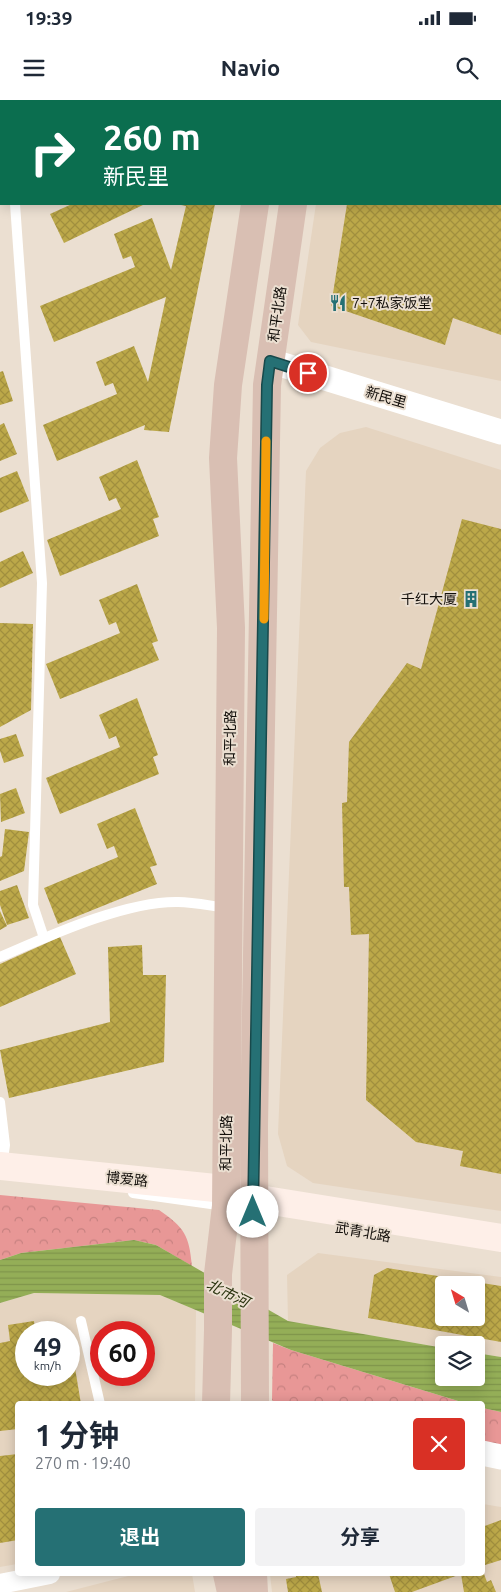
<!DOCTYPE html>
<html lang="zh">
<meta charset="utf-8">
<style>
:root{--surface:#fff;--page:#f2f2f3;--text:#1f2937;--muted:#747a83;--accent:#257074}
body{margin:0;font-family:Ubuntu,"Noto Sans SC",sans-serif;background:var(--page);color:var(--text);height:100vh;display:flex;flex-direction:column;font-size:19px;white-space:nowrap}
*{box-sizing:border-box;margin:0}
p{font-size:16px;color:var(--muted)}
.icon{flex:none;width:28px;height:28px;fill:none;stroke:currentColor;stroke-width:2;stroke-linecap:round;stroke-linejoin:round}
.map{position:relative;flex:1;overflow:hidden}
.sheet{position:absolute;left:15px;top:1301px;width:470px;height:175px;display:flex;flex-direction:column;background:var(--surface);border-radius:5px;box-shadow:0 2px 12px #0003}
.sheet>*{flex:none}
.banner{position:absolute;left:0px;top:0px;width:501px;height:105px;box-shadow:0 2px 12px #0003;background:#0b6e4f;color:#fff;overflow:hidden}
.needle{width:32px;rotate:322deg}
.buttons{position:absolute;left:435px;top:1176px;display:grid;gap:10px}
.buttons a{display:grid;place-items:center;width:50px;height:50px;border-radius:5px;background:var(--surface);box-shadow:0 2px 12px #0003;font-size:25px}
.speed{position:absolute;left:15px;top:1221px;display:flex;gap:10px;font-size:25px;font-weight:700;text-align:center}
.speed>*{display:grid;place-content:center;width:65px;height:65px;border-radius:50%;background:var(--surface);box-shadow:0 2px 12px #0003;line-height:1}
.speed small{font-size:12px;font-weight:400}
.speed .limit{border:8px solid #d22;background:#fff;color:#111}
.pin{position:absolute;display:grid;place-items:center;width:42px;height:42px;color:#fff;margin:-21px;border:2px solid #fff;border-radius:50%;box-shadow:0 1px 5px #0007}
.me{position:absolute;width:55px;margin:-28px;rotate:0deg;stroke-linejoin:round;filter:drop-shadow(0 0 4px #0008)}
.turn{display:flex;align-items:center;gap:18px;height:105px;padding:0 20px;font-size:22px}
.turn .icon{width:65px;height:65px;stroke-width:2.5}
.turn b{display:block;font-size:35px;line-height:42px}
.round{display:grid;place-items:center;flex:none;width:52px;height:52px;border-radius:5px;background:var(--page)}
.head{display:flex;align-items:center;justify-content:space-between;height:85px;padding:0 20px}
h1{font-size:30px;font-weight:700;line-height:38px}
.primary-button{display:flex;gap:10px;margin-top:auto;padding:10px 20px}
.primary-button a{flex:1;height:58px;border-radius:5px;background:var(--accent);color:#fff;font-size:20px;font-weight:700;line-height:58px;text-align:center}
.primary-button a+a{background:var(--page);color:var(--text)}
.status{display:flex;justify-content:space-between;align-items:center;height:35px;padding:0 25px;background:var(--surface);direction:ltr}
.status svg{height:14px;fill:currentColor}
header{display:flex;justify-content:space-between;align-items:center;height:65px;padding:0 20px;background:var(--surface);font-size:22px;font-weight:700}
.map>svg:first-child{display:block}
.built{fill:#e5d4c0;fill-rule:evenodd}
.forest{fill:url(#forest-crowns)}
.water{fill:url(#water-rules)}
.building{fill:url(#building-cross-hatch);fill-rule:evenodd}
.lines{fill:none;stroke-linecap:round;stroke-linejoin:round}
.service{stroke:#fff;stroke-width:10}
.minor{stroke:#fff;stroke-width:20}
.tertiary{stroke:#fff;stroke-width:25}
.secondary{stroke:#feefe8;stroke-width:28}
.primary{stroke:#d9bfb3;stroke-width:28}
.route-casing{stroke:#18494b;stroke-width:12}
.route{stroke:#257074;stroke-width:9}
.slow{stroke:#f59e0b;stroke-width:9}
.labels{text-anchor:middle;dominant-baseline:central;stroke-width:4;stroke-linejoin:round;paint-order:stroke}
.poi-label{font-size:14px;fill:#130f0b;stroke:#ebdfd1;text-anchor:start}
.street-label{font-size:14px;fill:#130f0b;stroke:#ebdfd1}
.water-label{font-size:15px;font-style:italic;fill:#29330e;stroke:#ebdfd1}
</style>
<div class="status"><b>19:39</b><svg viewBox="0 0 49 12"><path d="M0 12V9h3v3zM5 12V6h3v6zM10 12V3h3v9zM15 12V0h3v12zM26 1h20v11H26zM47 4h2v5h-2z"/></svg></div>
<header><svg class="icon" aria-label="menu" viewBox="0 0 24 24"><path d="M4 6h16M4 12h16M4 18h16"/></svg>Navio<svg class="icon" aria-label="search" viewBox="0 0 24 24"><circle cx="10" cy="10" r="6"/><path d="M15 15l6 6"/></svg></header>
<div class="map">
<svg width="501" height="1492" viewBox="0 0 501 1492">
<defs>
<pattern id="forest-crowns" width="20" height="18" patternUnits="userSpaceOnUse" patternTransform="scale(1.25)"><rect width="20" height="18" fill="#e89796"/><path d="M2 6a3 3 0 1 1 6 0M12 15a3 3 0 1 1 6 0" fill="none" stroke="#c68180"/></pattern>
<pattern id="water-rules" width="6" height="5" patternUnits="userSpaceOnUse" patternTransform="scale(1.25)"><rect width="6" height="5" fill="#94ae57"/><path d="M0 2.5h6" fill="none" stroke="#7f944a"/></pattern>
<pattern id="building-cross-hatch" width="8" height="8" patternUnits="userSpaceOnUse" patternTransform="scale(1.25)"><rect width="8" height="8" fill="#bca849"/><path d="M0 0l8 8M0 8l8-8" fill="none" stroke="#a18f3e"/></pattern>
</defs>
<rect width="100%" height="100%" fill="#ebdfd1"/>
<g class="built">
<polygon points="331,0 501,0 501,281 311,242 298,225 316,104 500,104 500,1"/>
<polygon points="366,327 501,370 501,1111 313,1083 287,1066 278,1034 306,371 320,348 340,333"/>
<path d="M 318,1153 L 501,1177 L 501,1257 L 476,1253 L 476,1245 L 444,1245 L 444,1248 L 288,1221 L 287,1175 ZM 444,1185 L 476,1185 L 476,1218 L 444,1218 Z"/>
<path d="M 34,1193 L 160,1195 L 196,1210 L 195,1304 L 18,1304 L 17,1464 L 0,1467 L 0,1203 ZM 26,1232 L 69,1232 L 69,1275 L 26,1275 ZM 101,1232 L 144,1232 L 144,1275 L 101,1275 Z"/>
<polygon points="483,1404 501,1407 501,1492 272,1492 270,1474 482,1474"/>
<polygon points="136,1474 192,1474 195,1492 66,1492"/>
</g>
<g class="forest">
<path d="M 0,1095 L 159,1110 C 185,1128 189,1135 192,1166 L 156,1145 L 134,1140 L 21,1153 L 0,1160 Z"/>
<polygon points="273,1243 291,1250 468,1304 276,1304 272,1300"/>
<polygon points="483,1308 501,1312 501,1348 483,1345"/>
</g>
<polygon class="water" points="134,1140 156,1145 288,1221 444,1248 444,1278 476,1278 476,1253 501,1257 501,1312 483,1308 482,1304 468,1304 291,1250 160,1195 34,1193 0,1203 0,1160 21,1153"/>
<g class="building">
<polygon points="72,104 145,104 64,143 50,114"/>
<polygon points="176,104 215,104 169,332 144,330 145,325 57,361 43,325 117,294 113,283 105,286 96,262 134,246 148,282 166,197 54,242 40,206 135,167 131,156 123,159 114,134 152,118 171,170 186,106"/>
<polygon points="347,104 501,104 501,235 453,218 445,245 331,206"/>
<polygon points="3,271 13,301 0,305 0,272"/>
<polygon points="4,323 17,354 0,361 0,325"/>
<polygon points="137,360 159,417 153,419 159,436 60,476 47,440 121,409 116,398 109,401 99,377"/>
<polygon points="17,371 29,401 0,413 0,378"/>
<polygon points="462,419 501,429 501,1074 460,1066 463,1051 416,1042 366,1000 369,834 351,835 349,787 344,787 342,703 347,702 349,642 407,563 421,569"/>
<polygon points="23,451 33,473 0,488 0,462"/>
<polygon points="137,484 158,541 152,543 159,560 60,599 46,564 120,533 116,522 109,525 99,500"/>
<polygon points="0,523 33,524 31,610 0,627"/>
<polygon points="137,598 158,655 153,657 159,674 60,714 46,678 120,647 116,636 109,639 99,615"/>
<polygon points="16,634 24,656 4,663 0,651 0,639"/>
<polygon points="16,688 25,713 1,722 0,694"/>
<polygon points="135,708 157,765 150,767 157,784 58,824 44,788 118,757 114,746 107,749 97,724"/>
<polygon points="5,729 29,732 24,771 0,781 0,757 2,756"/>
<polygon points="17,785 29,818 7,825 0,805 0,791"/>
<polygon points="0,811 7,826 0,830"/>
<polygon points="60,837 76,874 0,907 0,864"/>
<polygon points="142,845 143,875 166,875 164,962 9,998 0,950 110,922 108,847"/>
<path d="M 387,1168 L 501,1186 L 501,1242 L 368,1218 L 374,1175 ZM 444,1185 L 476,1185 L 476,1218 L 444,1218 Z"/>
<polygon points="34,1221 35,1229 51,1226 61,1232 26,1232 26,1275 69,1275 70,1238 81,1304 18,1304 18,1329 0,1331 0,1243 10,1241 8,1225"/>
<polygon points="18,1354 18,1440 0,1443 0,1356"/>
<polygon points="501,1420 501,1460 482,1466 482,1427"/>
<polygon points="296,1474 318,1474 322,1492 288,1492 286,1479 296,1477"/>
<polygon points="389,1474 484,1474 487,1482 491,1480 496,1492 464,1492 461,1474 412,1492 395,1492"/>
</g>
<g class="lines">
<g class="service">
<polyline points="8,0 9,1"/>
<polyline points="98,1 98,0"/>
<polyline points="15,104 42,483 33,805 44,838"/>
<path d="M 0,857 C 49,836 125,801 178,802 C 194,802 211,806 227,808"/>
<polyline points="0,1002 5,1045 2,1066"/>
<polyline points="133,1093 225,1106"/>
<polyline points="81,1221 100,1304"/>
</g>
<polyline class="minor" points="0,1484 50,1474"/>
<g class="tertiary">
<polyline points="270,261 501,332"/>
<polyline points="482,1353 501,1357"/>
</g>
<polyline class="secondary" points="0,1066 225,1089 253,1098 501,1138"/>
<g class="primary">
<polyline points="270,1 270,0"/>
<polyline points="308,1 309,0"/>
<polyline points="216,1304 218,1230 218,1174 226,1106 231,528 223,358 228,285 255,104"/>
<polyline points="255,1304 254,1026 267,285 293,104"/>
<polyline points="227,1474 231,1492"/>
<polyline points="253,1474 254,1492"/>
</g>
</g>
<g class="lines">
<g class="route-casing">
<polyline id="route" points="253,1112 267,285 270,261 308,273"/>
</g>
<use href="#route" class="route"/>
<polyline class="slow" points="264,519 266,341"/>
</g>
<defs>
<g id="restaurant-bare" transform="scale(1.35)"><path d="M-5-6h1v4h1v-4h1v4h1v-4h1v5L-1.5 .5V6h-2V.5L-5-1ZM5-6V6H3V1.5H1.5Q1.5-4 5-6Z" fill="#257074" stroke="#ebdfd1" stroke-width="2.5" paint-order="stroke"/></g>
<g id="building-bare" transform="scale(1.35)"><path d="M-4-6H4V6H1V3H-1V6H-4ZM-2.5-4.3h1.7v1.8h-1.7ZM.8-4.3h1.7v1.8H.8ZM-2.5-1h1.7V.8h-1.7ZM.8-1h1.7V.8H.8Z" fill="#257074" stroke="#ebdfd1" stroke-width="2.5" paint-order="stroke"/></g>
</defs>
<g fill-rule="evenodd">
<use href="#restaurant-bare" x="338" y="203"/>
<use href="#building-bare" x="471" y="499"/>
</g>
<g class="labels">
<g class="poi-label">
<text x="352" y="203">7+7私家饭堂</text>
<text x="457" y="499" text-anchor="end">千红大厦</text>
</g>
<g class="street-label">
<text transform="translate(277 214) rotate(-82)">和平北路</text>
<text transform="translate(386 297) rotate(17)">新民里</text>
<text transform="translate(230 638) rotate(-89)">和平北路</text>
<text transform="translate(226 1043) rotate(-89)">和平北路</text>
<text transform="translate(127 1079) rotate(6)">博爱路</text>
<text transform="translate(363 1132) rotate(10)">武青北路</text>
</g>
<g class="water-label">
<text transform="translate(228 1193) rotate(26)">北市河</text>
</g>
</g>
</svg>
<div class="buttons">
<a><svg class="needle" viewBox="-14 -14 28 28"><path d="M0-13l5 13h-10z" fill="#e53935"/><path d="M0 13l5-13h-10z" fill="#747a83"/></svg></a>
<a><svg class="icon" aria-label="layers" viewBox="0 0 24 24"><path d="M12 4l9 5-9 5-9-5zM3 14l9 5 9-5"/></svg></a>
</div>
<div class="speed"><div>49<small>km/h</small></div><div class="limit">60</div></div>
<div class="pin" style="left:308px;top:273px;background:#d93025"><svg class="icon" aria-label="arrive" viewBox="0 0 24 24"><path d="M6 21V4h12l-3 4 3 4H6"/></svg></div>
<svg class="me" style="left:253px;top:1112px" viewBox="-20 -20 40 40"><circle r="19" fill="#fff"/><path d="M0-13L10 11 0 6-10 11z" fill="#257074"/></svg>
<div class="banner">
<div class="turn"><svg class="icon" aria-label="right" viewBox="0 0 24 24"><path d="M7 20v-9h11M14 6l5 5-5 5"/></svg><div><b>260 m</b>新民里</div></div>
</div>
<section class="sheet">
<div class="head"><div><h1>1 分钟</h1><p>270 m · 19:40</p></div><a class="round" style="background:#d93025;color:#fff"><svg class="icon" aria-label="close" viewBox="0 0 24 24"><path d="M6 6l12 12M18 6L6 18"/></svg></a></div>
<div class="primary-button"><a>退出</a><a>分享</a></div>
</section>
</div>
